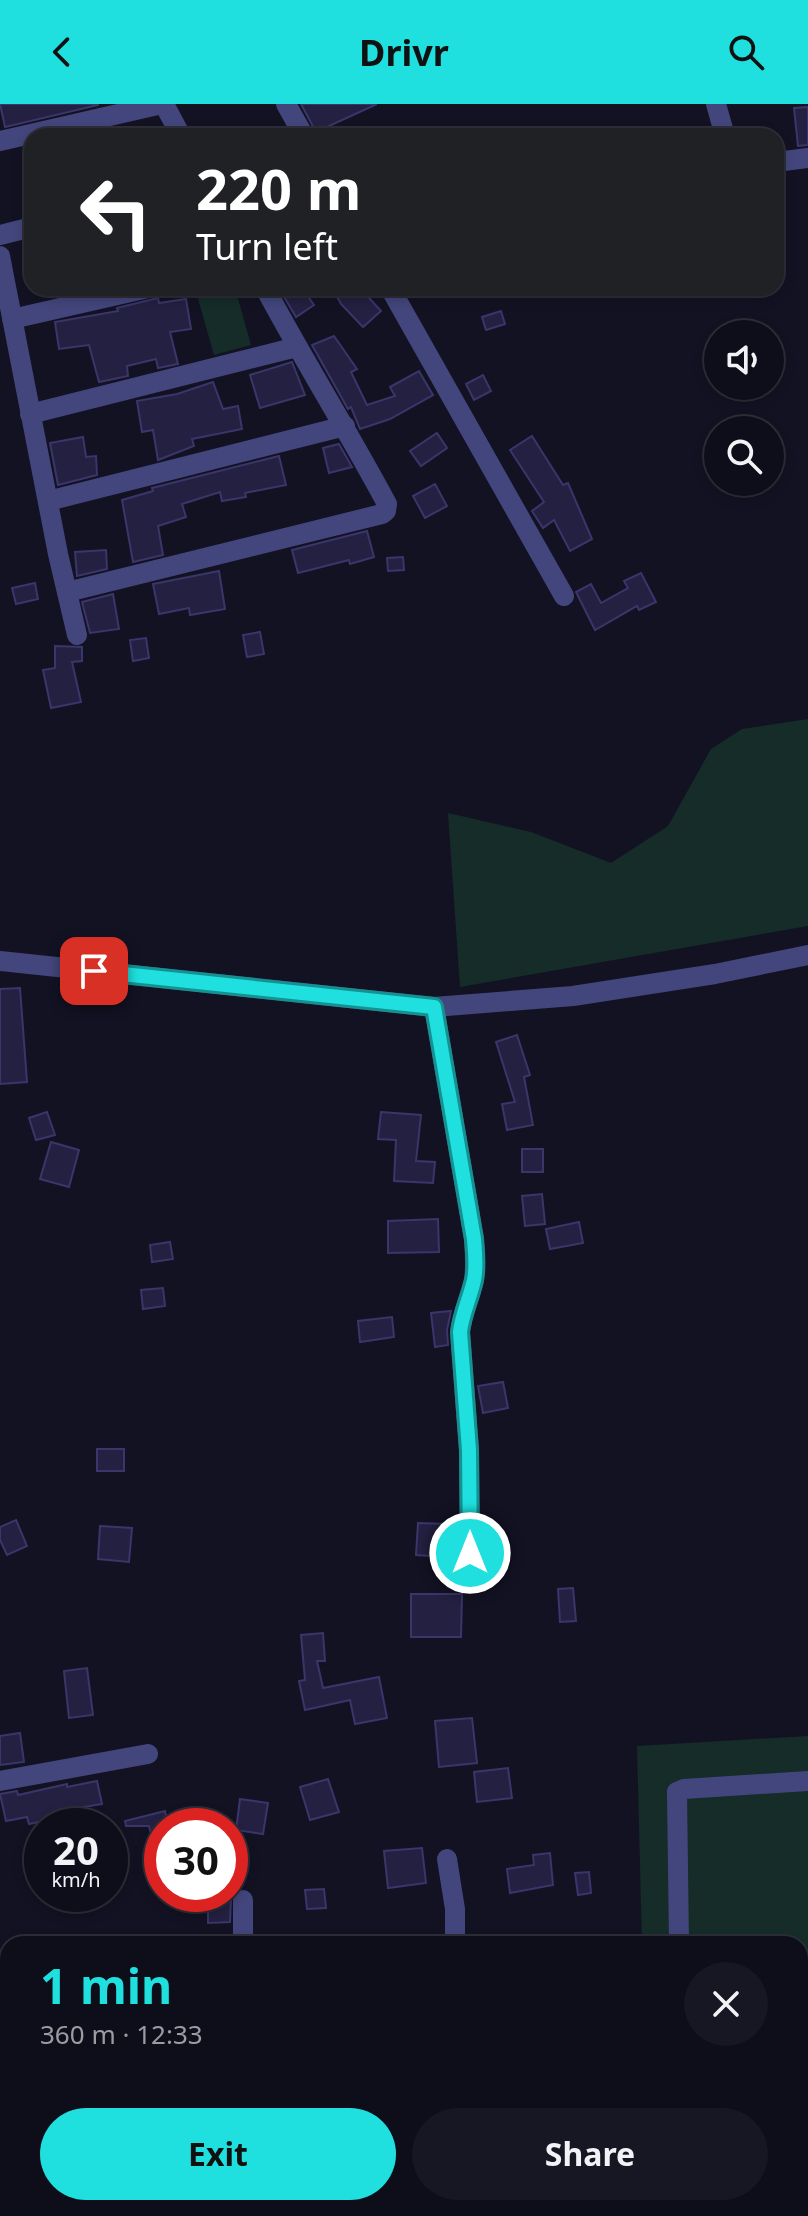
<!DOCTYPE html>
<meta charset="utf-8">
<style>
:root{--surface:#0e0e1a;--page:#171723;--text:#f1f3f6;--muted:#9b9ca2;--line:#2e2e39;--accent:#1fe0df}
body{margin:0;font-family:"Noto Sans",sans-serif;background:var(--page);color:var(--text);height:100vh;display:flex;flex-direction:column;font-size:30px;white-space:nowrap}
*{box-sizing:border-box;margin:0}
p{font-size:26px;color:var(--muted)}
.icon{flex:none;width:44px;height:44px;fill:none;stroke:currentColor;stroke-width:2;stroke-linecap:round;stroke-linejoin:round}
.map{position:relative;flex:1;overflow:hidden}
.panel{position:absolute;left:0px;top:1832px;width:808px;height:280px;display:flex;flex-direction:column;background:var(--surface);border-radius:24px 24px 0 0;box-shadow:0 4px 12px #0003,0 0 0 2px var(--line)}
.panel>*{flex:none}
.guide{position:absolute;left:24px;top:24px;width:760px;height:168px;border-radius:24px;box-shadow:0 4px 12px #0003,0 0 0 2px var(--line);background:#202124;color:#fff;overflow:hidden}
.controls{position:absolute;left:704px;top:216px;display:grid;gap:16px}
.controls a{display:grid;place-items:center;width:80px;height:80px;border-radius:50%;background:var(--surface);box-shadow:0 4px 12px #0003,0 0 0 2px var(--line);font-size:40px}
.speed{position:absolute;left:24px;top:1704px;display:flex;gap:16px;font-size:40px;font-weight:700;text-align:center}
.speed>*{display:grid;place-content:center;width:104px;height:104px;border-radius:50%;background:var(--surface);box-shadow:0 4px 12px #0003,0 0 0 2px var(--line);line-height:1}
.speed small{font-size:20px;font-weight:400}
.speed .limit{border:12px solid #d22;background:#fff;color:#111}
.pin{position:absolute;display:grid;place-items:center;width:68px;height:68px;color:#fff;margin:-34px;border-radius:16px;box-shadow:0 4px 12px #0006}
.me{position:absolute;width:88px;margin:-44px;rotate:0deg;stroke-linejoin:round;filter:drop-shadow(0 0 6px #0008)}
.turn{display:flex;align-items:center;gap:28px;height:168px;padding:0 40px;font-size:36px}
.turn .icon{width:104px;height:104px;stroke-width:2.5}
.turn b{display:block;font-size:56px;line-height:68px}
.round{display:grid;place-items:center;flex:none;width:84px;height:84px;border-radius:42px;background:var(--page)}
.overview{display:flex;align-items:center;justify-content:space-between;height:136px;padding:0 40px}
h1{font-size:48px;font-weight:700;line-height:60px;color:var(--accent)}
.button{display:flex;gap:16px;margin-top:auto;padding:16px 40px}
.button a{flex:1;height:92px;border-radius:48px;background:var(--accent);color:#111;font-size:32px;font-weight:700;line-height:92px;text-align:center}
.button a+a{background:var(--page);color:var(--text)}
header{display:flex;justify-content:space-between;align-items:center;height:104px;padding:0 40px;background:var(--accent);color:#111;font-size:36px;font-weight:700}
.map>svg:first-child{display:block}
.green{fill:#152c29}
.building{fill:#232041;stroke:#3a356a;stroke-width:2}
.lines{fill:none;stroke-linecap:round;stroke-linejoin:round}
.minor{stroke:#43467c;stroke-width:20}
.route-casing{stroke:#149291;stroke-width:20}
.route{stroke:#1fe0df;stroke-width:14}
</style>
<header><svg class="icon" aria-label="back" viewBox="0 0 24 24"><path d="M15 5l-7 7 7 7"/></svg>Drivr<svg class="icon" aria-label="search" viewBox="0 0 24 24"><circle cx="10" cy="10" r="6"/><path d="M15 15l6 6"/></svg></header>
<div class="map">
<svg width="808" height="2112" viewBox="0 0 808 2112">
<rect width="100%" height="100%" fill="#131223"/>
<g class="green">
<polygon points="195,184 235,184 251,241 214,251"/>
<polygon points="808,615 808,822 460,883 448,709 531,728 611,759 668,722 711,645 742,625"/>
<polygon points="808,1632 808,1898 800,1899 800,1840 642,1840 637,1642"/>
</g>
<g class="building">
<polygon points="0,0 98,0 98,1 5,23"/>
<polygon points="301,0 377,0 316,28"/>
<polygon points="808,3 808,41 798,42 794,4"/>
<polygon points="293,184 302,184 314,201 296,213 283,191"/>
<polygon points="332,184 360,184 381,207 363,223 341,200"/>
<polygon points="158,194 159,199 186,195 191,225 170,228 178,260 158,264 156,255 127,262 128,272 99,278 89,241 59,245 55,218 118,207 117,204"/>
<polygon points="501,207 505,220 486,226 482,213"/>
<polygon points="334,232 357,265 351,268 367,301 395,292 390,283 419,267 433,291 390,315 360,325 351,303 348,305 312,241"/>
<polygon points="292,258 305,291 260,304 250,271"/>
<polygon points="483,271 491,287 474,296 466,280"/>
<polygon points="213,278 223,305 238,302 242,325 192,335 194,342 158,356 153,326 142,328 137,297 177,290"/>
<polygon points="437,329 447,344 421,362 410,347"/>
<polygon points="532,332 563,381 568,379 592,435 570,447 554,416 543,424 532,407 544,398 510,346"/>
<polygon points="83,333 86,353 96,352 97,371 58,381 50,339"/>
<polygon points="339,340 352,363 329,369 323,344"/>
<polygon points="279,352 286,381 245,389 246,393 222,397 220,388 182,400 186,413 158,422 163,451 133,458 122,396 153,387 152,384"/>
<polygon points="435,380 447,402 425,414 413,392"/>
<polygon points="367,427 374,453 350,460 349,456 298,469 292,446"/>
<polygon points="106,446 107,465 77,472 75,448"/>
<polygon points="403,453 404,466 388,467 387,454"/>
<polygon points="219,467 225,505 190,511 189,504 159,510 153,480"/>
<polygon points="641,469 656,498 639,506 637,502 595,526 576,488 591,480 601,499 628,484 624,477"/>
<polygon points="35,479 38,495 16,500 12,484"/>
<polygon points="113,490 119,525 90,529 82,498"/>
<polygon points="260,528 264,550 247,553 243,531"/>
<polygon points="146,534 149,554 133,557 130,536"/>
<polygon points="55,542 82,543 82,557 72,558 81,598 51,604 43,566 55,564"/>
<polygon points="20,884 27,978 0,980 0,885"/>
<polygon points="517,931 530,971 524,973 533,1021 507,1026 502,1000 515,998 496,938"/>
<polygon points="47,1008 55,1031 36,1036 29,1014"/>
<polygon points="381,1008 421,1011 416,1057 435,1058 433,1079 394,1077 396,1036 378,1035"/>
<polygon points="51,1038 79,1046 69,1083 40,1075"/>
<rect x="522" y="1045" width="21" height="23"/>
<polygon points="542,1090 545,1120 525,1122 522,1092"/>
<polygon points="438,1115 439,1148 388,1149 388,1117"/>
<polygon points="579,1118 583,1139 550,1145 546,1125"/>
<polygon points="170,1138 173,1155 152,1158 150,1141"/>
<polygon points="163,1184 165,1202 143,1205 141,1186"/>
<polygon points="451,1207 447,1226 448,1241 435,1243 431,1209"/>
<polygon points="392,1213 394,1233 360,1238 358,1217"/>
<polygon points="503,1278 508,1304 483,1309 478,1282"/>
<rect x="97" y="1345" width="27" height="22"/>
<polygon points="16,1416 27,1442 7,1451 0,1436 0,1423"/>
<polygon points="418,1419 449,1420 447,1453 416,1451"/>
<polygon points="100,1422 132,1424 129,1458 98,1455"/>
<polygon points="573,1484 576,1517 560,1518 558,1485"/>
<polygon points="411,1490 462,1490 461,1533 411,1533"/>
<polygon points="323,1529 325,1557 317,1557 323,1584 379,1573 387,1614 355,1620 350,1596 305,1606 299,1577 305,1576 301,1531"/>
<polygon points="87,1564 93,1611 69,1614 64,1567"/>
<polygon points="472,1614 477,1659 439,1663 435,1617"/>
<polygon points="20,1629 24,1658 0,1661 0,1632"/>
<polygon points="508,1664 512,1694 477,1698 474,1668"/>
<polygon points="328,1675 339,1708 310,1716 300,1683"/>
<polygon points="97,1677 102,1700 72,1705 73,1711 29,1720 27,1713 6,1717 0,1690 17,1687 18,1691 67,1680 67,1683"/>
<polygon points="240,1695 268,1699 263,1730 236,1726"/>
<polygon points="165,1707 168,1722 162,1722 162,1752 157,1753 149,1722 126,1722 125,1717"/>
<polygon points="422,1744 426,1779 388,1784 384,1747"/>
<polygon points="550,1749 553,1781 510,1789 507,1765 534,1761 533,1751"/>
<polygon points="589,1768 591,1789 578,1791 575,1769"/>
<polygon points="324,1785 326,1804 307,1805 305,1786"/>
<polygon points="208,1794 231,1794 230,1818 208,1819"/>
</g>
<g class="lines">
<g class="minor">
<polyline points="164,0 181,32"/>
<polyline points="286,0 304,32"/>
<polyline points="716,0 725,32"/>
<polyline points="0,37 162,0"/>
<polyline points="776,58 808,54"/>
<polyline points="0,131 32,123"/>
<polyline points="0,152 58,450 77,531"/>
<polyline points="390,184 564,492"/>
<polyline points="12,215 148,184"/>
<polyline points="30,310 297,243"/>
<polyline points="48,397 345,322"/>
<path d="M 67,488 L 382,410 L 386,407 L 387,400 C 348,327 304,257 265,184"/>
<polyline points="0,857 434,903 573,892 715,870 808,851"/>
<path d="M 434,903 L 474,1135 C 475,1149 476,1162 474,1176 C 470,1194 462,1210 460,1228 L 469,1346 L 470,1449"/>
<polyline points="0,1677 148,1650"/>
<polyline points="447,1755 455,1805 455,1840"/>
<polyline points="243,1796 243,1840"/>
<polyline points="679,1840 677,1688 684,1685 808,1677"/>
<polyline points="800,1862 808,1861"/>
<polyline points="800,1944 808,1944"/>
<polyline points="0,1969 8,1975"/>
<polyline points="800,2052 808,2051"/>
<polyline points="650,2104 650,2112"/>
</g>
</g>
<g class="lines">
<g class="route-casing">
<path id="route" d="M 94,867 L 434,903 L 474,1135 C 475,1149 477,1162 474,1176 C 470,1194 462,1210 460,1228 L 469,1346 L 470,1449"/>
</g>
<use href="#route" class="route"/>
</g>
</svg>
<div class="controls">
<a><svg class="icon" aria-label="sound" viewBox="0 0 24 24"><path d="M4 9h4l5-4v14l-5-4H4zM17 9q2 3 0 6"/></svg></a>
<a><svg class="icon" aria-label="search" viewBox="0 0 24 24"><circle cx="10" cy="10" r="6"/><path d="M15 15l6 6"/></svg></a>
</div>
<div class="speed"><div>20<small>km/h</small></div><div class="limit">30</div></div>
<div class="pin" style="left:94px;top:867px;background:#d93025"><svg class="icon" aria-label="arrive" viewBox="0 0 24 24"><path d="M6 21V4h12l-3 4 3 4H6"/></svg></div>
<svg class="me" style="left:470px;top:1449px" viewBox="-20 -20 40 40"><circle r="17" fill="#1fe0df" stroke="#fff" stroke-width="3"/><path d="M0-11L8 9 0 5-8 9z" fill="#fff"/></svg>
<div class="guide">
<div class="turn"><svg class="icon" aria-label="left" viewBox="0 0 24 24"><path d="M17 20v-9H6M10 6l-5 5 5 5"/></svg><div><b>220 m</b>Turn left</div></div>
</div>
<section class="panel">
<div class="overview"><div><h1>1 min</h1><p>360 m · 12:33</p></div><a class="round"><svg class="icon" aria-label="close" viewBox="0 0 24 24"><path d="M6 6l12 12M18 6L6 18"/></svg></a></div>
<div class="button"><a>Exit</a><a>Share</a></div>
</section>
</div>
